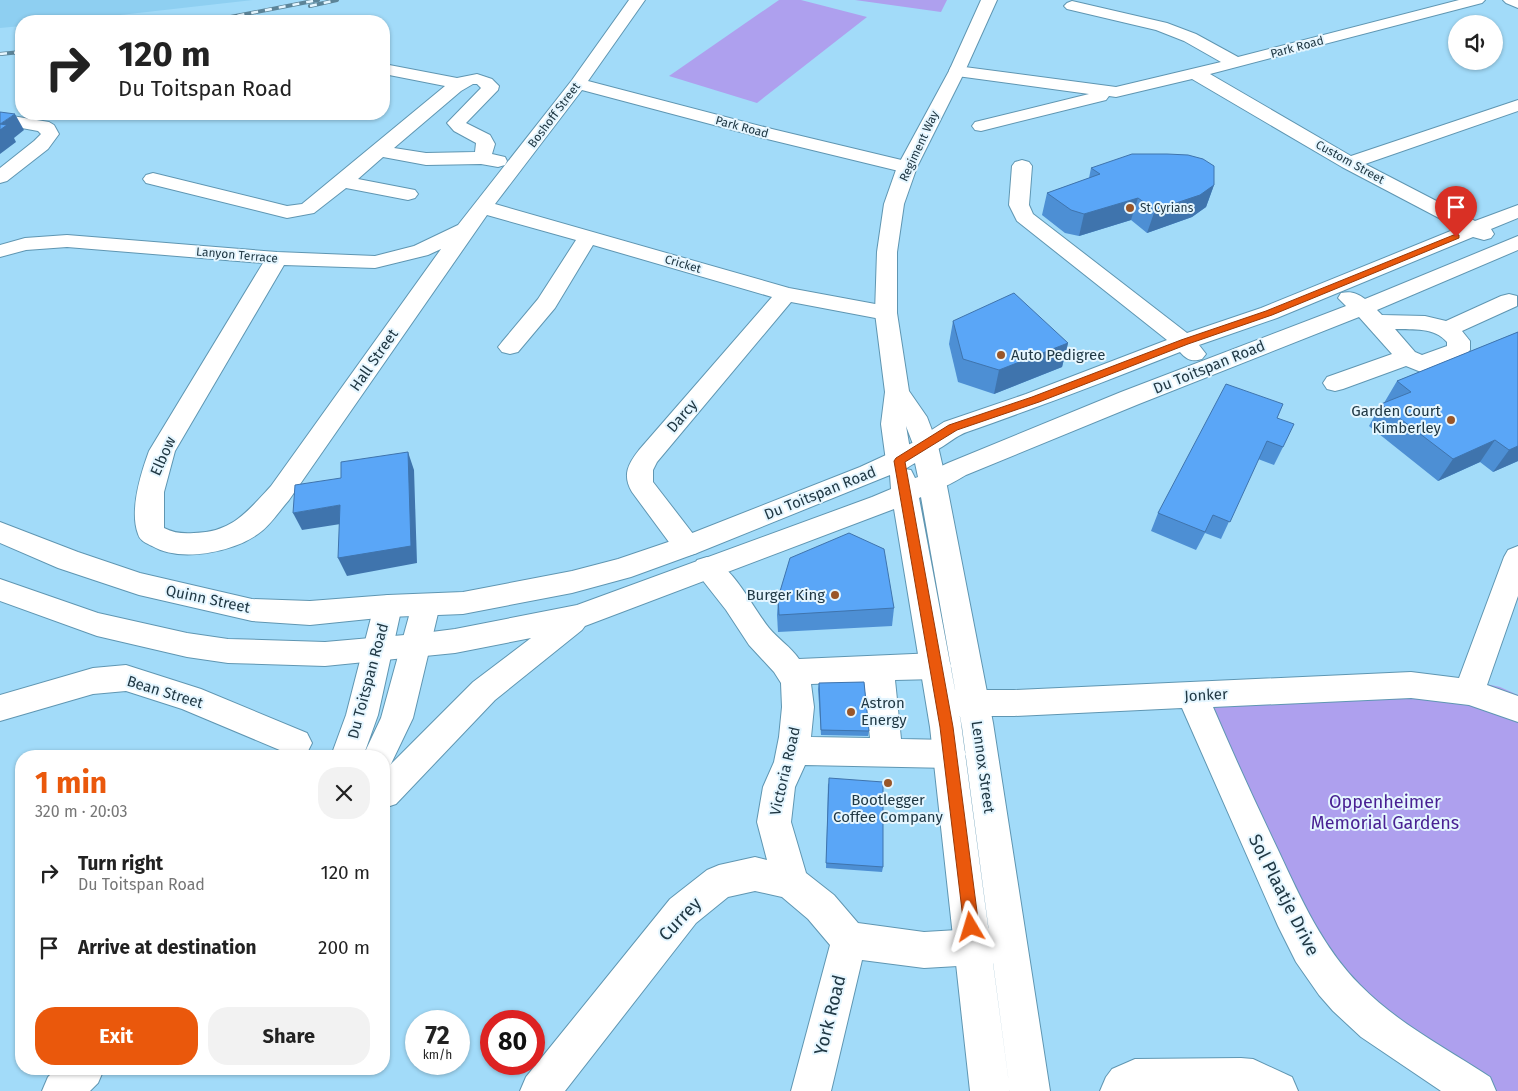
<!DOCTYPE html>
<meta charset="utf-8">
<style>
:root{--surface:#fff;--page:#f2f2f2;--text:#222;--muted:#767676;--accent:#ea580c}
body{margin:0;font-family:"Fira Sans",sans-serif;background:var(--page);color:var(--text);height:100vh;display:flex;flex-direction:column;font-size:19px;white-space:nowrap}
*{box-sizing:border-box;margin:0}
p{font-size:16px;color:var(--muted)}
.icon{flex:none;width:28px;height:28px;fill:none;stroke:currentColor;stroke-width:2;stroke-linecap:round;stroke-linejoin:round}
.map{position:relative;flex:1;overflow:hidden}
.panel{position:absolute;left:15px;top:750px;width:375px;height:325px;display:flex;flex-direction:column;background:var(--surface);border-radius:20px;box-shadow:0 1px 4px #0004}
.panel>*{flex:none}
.hud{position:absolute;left:15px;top:15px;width:375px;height:105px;border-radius:20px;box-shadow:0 1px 4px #0004;background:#fff;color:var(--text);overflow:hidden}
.tools{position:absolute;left:1448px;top:15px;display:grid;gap:10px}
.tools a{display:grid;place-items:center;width:55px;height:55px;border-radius:50%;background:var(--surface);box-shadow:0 1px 4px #0004;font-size:25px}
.speed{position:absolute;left:405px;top:1010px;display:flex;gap:10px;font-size:25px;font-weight:700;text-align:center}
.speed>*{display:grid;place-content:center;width:65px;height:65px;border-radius:50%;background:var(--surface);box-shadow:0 1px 4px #0004;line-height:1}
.speed small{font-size:12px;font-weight:400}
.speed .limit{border:8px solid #d22;background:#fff;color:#111}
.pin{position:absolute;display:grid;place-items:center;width:42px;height:42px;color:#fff;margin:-51px -21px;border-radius:50% 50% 50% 0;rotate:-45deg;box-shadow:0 0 5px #0007}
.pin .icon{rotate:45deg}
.me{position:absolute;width:55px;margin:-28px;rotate:353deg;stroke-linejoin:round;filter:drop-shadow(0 0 4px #0008)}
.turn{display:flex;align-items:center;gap:18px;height:105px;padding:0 20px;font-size:22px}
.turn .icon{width:65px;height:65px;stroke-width:2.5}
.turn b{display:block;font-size:35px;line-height:42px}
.round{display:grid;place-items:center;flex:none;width:52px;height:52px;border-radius:20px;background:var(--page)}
.overview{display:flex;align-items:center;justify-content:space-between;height:85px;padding:0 20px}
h1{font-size:30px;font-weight:700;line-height:38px;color:var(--accent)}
.primary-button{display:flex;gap:10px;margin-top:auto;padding:10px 20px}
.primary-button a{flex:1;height:58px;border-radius:20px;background:var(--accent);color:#fff;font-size:20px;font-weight:700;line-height:58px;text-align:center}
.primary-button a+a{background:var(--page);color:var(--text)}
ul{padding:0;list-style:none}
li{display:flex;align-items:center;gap:15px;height:75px;padding:0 20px}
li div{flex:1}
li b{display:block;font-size:19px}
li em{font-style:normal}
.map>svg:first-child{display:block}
.built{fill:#8ecff1}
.green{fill:#aea0ee}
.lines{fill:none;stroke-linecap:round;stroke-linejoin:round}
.minor-casing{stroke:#5f96b2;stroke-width:2}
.major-casing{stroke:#5f96b2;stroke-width:2}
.highway-casing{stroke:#5f96b2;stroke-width:2}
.minor{fill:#fff;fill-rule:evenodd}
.major{fill:#fff;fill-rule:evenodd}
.highway{fill:#fff;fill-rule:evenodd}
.rail-casing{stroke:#5c8498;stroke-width:4}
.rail{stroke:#e5f6ff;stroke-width:2.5;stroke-dasharray:7;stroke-linecap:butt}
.wall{fill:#4d8fd4}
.shaded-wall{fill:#3f74ad}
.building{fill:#5aa6f7;stroke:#3f74ad}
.route{fill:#ea580c;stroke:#983908}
.poi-dot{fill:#9a5628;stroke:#e5f6ff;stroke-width:2}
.labels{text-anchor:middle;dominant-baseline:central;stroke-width:4;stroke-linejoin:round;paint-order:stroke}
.far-street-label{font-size:12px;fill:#203844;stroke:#e5f6ff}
.far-poi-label{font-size:12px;fill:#203844;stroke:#e5f6ff;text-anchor:start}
.poi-label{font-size:15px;fill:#203844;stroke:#e5f6ff;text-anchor:start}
.street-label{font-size:15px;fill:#203844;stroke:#e5f6ff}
.near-park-label{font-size:18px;fill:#492193;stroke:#e5f6ff}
.near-street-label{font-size:18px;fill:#203844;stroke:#e5f6ff}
</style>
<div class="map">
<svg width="1518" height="1091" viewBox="0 0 1518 1091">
<rect width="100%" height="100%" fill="#a2dbf9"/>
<polygon class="built" points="0,0 253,0 67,21 21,21 21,26 0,28"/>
<g class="green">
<polygon points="779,0 801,0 867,17 757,103 669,76"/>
<polygon points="855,0 947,0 941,12"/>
<polygon points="1454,677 1500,687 1518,695 1518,1091 1488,1091 1330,983 1196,685"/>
</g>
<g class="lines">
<g class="minor-casing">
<g id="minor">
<path d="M 629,0 L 645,0 L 588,81 L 772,129 L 914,163 L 917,167 L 914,171 L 907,173 L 763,138 L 582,90 L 495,204 L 789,288 L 886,306 L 894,308 L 897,313 L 894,318 L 886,320 L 791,302 L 657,462 L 653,470 L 653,482 L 697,539 L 701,546 L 697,553 L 687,556 L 677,553 L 632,492 C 622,475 628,464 639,450 L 772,297 L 593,245 L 555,308 L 518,352 L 510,354 L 502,352 L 498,347 L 502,342 L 538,299 L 576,240 L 487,215 L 289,500 C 280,510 270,526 258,534 C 233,552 180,563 152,546 C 146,543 140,541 138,534 C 129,510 141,473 149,451 L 263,263 L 67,247 L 26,250 L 0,257 L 0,245 L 25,238 L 67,235 L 277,252 L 375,256 L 414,246 L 458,225 L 572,80 ZM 441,249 L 271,486 C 246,513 232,532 194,533 C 183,534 174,533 164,528 L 164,492 L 175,451 L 284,265 L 375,268 L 428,255 Z"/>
<path d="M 1459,0 L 1485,0 L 1482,3 L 1210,74 L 1351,156 L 1518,100 L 1518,111 L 1365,164 L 1475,221 L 1518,205 L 1518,218 L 1491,229 L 1494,234 L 1491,238 L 1484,240 L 1473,237 L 1277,318 L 1199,345 L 1206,354 L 1202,359 C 1192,362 1187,360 1180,352 C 1109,380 1039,407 967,432 C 949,438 937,458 916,452 L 912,446 L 916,440 L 944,422 L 1026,394 L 1167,340 L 1017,221 L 1009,205 L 1012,166 L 1015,162 L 1022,160 L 1029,162 L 1032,166 L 1029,205 L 1033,214 L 1187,333 L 1261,308 L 1458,228 L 1342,167 L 1192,79 L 1116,97 L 1109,96 L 1106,100 L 981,131 L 975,130 L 972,126 L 975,122 L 1089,94 L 957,76 L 951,75 L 949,71 L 951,67 L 957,66 L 1116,87 L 1221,62 L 1184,41 L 1156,30 L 1067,9 L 1064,6 L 1067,3 L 1072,1 L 1167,23 L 1196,34 L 1238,57 Z"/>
<polygon points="1503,0 1518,0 1518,8 1506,3"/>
<path d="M 384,64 L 457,78 L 477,74 L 492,79 L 499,86 L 498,90 L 466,123 L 490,135 L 495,144 L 492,154 L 505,157 L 507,161 L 505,165 L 498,167 L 481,164 L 426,165 L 383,157 L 358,179 L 415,190 L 418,194 L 415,198 L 408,200 L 346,188 L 314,213 L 287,218 L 146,183 L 143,179 L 146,175 L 153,173 L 287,206 L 302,204 L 445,86 L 384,74 ZM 473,84 L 477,84 L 481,88 L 447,123 L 454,131 L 476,143 L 475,152 L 426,153 L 394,148 L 461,91 Z"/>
<polygon points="0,114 49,122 54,125 59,134 48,149 7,181 0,183 0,168 34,141 41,134 38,131 0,124"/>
<path d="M 1518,236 L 1518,250 L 1377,310 L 1382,315 L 1425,316 L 1446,321 L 1501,296 L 1509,294 L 1517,296 L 1517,306 L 1462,331 L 1470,341 L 1470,350 L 1466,355 L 1421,372 L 1406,366 L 1343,389 L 1335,391 L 1327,389 L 1323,383 L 1327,377 L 1392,354 L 1359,317 L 1139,404 L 966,475 C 952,483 940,492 924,488 L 920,481 L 924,474 L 948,463 L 1121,392 L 1346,306 L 1338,298 L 1341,293 C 1351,291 1357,293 1365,299 ZM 1395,329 C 1414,330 1434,327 1447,342 L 1447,346 L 1422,355 L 1415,352 Z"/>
<path d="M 1518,546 L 1518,596 L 1487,685 L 1518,696 L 1518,722 L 1469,705 L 1411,698 L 1213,707 C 1234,756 1256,804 1279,852 C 1301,899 1323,948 1360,985 C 1397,1023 1446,1048 1490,1077 L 1496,1091 L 1441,1091 L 1361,1037 L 1333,1011 L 1319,995 L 1296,962 L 1278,926 L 1182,708 L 1014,716 L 951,716 L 940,712 L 935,703 L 940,694 L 951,690 L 1014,690 L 1411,672 L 1459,678 L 1504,557 L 1508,550 Z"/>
<path d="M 707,557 C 734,566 752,607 769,628 C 778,639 791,647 799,659 L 936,653 L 947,657 L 951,666 L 947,675 L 936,679 L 895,680 L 901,739 L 950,740 L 961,744 L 966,754 L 961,764 L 950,768 L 805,765 L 795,787 L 791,822 L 806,873 L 834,895 L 858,923 L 924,932 L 992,928 L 1005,933 L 1010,946 L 1005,959 L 992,964 L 924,968 L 862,960 L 831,1091 L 791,1091 L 830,945 L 808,919 L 782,897 L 755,891 L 728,897 L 696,923 L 565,1091 L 520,1091 L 526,1077 L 670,899 L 707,870 L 719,865 L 755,857 L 767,860 L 757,822 L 763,787 L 774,762 L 779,737 L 782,707 L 781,683 L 774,672 L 749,645 L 726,610 L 693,568 L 697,560 ZM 864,682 L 870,738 L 811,737 L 814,707 L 811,684 Z"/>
<polygon points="426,594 436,597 440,605 413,718 390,766 384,768 384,756 331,756 346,715 374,606 378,598 388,595 398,598 402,606 378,715 364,754 381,718 412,605 416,597"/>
<polygon points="126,665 201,689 307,733 312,743 307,753 294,756 182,709 126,691 93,694 0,721 0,695 93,668"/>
<polygon points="1241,1058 1253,1059 1292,1077 1298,1091 1100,1091 1106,1077 1112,1069 1135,1059"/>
<polygon points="56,1069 104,1069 98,1083 90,1091 42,1091 48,1077"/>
</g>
</g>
<g class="major-casing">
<polygon id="major" points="981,0 997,0 965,71 917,167 904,204 897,252 897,313 909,391 927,417 938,446 934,452 925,455 916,452 906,426 912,461 908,467 899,470 890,467 886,461 881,424 885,392 875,313 877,252 884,204 897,167 949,71"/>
</g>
<g class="highway-casing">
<path id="highway" d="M 925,437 L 934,440 L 938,446 L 946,481 L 993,723 L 1050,1091 L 1010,1091 L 961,723 L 921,497 L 919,498 L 962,727 L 1010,1091 L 970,1091 L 930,727 L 894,509 L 585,626 L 582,630 L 495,700 L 396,804 L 384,808 L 384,771 L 473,682 L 531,638 L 455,653 L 325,666 L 228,663 L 187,657 L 97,636 L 0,601 L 0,579 L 98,613 L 187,633 L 228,639 L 325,642 L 416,634 L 455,629 L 577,605 L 872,497 L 891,489 L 890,475 L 697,553 L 631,577 L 572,593 L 463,614 L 388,617 L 310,625 L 252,621 L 139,595 L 58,568 L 0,543 L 0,522 L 78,552 L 140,573 L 252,599 L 310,601 L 388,595 L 463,592 L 572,571 L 618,559 L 677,539 L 860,467 ZM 915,463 L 918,477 L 915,478 L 911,470 L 905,469 Z"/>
</g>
<use href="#minor" class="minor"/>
<use href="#major" class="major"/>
<use href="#highway" class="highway"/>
<g class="rail-casing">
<g id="rail">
<polyline points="310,6 337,0"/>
<polyline points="210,21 318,0"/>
<polyline points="0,54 21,52"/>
</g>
</g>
<use href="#rail" class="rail"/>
</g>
<g class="wall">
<polygon points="1091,168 1214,185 1206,207 1192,217 1147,233 1131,220 1079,236 1065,233 1042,215 1047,193 1089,178"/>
<polygon points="953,321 1068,343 1062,367 994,394 958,382 949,344"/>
<polygon points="1518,332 1518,461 1493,472 1480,462 1438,481 1369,426 1381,404 1384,403 1397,381"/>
<polygon points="1277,418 1283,447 1274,465 1258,459 1221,539 1205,533 1196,550 1151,531 1158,513"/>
<polygon points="778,598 894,608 892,626 778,632 777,615"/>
<polygon points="819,683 869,731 868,736 821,735 818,689"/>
<polygon points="828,783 883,867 882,872 826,868"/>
</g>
<g class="shaded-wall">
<polygon points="15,114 24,130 14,138 16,142 0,154 0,124"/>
<polygon points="1214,185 1206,207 1192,217 1147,233 1155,210"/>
<polygon points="1138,198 1131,220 1079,236 1084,214"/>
<polygon points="1068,343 1062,367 994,394 999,370"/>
<polygon points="1495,440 1480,462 1438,481 1453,459"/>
<polygon points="1518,446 1518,461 1493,472 1509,450"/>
<polygon points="408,452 414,470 417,563 347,576 338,558"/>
<polygon points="340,505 347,523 302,530 293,513"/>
</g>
<g class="building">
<polygon points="0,112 15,114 0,124 7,125 0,130"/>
<polygon points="1132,154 1167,154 1188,155 1203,159 1214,166 1214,185 1200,195 1155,210 1138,198 1084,214 1071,210 1047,193 1100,174 1091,168"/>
<polygon points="1014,293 1068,343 999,370 963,359 953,321"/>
<polygon points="1518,332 1518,446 1509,450 1495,440 1453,459 1381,404 1411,392 1397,381"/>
<polygon points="1226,384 1283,404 1277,418 1294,424 1283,447 1267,441 1230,522 1213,515 1205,532 1158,513"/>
<polygon points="408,452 411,546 338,558 340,505 293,513 295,485 341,478 341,462"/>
<polygon points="849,533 884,549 894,608 779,615 778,598 790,558"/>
<polygon points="864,682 869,731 821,730 819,683"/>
<polygon points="829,778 883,782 883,867 826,863"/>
</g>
<polygon class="route" points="1456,234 1459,235 1459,238 1272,315 1188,344 1039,402 957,430 905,462 953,727 979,927 977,932 971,934 966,932 964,927 940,727 894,461 896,458 949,425 1032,397 1181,340 1266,311"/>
<g class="poi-dot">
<circle cx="1130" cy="208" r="5"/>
<circle cx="1001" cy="355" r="5"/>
<circle cx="1451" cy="420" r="5"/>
<circle cx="835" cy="595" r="5"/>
<circle cx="851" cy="712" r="5"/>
<circle cx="888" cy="783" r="5"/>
</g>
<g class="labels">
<g class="far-street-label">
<text transform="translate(1297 47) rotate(-15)">Park Road</text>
<text transform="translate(554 115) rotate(-53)">Boshoff Street</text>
<text transform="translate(742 127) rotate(15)">Park Road</text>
<text transform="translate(919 146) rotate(-65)">Regiment Way</text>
<text transform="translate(1350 162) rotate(29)">Custom Street</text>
<text transform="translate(237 255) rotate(5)">Lanyon Terrace</text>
<text transform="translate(683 264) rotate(16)">Cricket</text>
</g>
<g class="far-poi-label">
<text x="1140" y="208">St Cyrians</text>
</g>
<g class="poi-label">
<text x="1011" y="355">Auto Pedigree</text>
<text x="1441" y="411" text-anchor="end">Garden Court<tspan x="1441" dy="17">Kimberley</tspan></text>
<text x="825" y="595" text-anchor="end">Burger King</text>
<text x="861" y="703">Astron<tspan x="861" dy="17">Energy</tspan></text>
<text x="888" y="800" text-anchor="middle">Bootlegger<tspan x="888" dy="17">Coffee Company</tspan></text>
</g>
<g class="street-label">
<text transform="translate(374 360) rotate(-55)">Hall Street</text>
<text transform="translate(1209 367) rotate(-22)">Du Toitspan Road</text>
<text transform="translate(682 416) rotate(-49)">Darcy</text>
<text transform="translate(163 456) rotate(-66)">Elbow</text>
<text transform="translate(820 493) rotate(-22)">Du Toitspan Road</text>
<text transform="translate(208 599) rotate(12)">Quinn Street</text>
<text transform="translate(368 681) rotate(-75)">Du Toitspan Road</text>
<text transform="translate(165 692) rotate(17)">Bean Street</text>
<text transform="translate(1206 695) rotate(-3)">Jonker</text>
<text transform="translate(983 767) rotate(82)">Lennox Street</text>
<text transform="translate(785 771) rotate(-77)">Victoria Road</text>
</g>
<g class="near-park-label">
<text x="1385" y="802">Oppenheimer<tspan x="1385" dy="21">Memorial Gardens</tspan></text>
</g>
<g class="near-street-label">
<text transform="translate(1284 895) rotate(63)">Sol Plaatje Drive</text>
<text transform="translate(680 919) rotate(-46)">Currey</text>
<text transform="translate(830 1015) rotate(-76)">York Road</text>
</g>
</g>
</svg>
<div class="tools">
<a><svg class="icon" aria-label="sound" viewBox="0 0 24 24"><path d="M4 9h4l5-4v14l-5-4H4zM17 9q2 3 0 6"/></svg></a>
</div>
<div class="speed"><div>72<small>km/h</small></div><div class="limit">80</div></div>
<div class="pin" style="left:1456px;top:237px;background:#d93025"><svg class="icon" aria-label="arrive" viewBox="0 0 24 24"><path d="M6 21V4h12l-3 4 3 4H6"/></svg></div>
<svg class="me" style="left:971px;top:927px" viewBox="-20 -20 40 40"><path d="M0-17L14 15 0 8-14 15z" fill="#ea580c" stroke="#fff" stroke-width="4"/></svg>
<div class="hud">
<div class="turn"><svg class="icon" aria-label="right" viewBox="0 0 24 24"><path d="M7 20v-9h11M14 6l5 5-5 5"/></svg><div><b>120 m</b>Du Toitspan Road</div></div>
</div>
<section class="panel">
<div class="overview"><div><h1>1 min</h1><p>320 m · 20:03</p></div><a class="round"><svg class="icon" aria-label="close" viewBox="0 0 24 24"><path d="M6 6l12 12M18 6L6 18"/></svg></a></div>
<ul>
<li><svg class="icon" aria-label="right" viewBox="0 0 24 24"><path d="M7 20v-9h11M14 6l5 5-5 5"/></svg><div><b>Turn right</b><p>Du Toitspan Road</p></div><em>120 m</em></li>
<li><svg class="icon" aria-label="arrive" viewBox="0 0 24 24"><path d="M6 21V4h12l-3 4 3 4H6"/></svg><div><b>Arrive at destination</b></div><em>200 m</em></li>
</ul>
<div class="primary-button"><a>Exit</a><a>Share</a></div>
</section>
</div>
